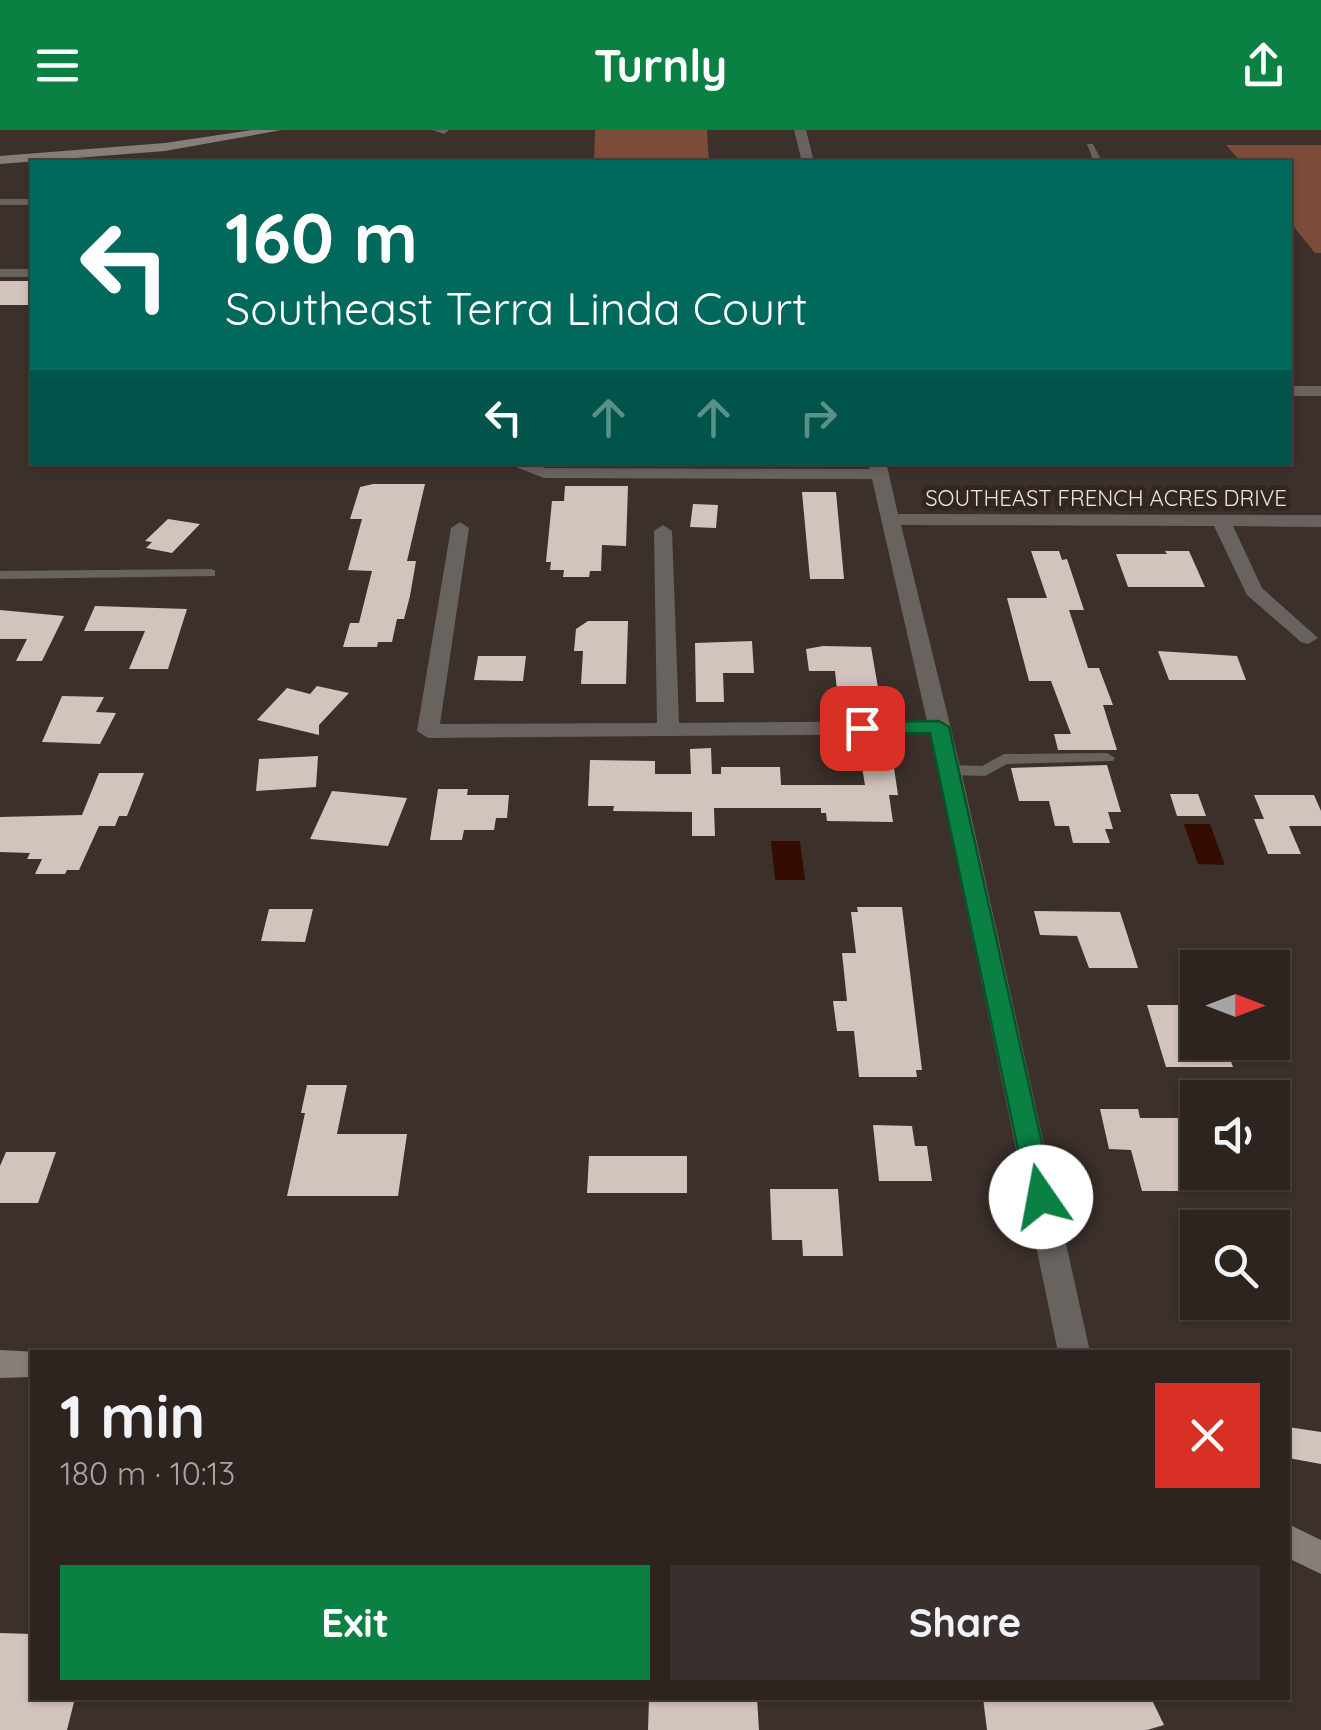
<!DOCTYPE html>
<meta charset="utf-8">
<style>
:root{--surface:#2d2420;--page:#39302d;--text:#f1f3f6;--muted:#a7a4a5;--line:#48413e;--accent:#0b8043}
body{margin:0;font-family:Quicksand,sans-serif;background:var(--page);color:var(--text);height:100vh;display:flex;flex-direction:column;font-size:38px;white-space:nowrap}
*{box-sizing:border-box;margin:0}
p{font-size:32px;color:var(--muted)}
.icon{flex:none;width:55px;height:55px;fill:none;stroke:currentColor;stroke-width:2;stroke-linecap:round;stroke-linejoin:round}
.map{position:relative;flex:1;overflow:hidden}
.details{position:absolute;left:30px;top:1220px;width:1260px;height:350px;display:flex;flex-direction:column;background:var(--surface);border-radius:0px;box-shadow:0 2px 8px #0004,0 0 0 2px var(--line)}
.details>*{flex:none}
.top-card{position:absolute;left:30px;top:30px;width:1262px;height:305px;border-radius:0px;box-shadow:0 2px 8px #0004,0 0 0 2px var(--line);background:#00695c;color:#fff;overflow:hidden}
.needle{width:65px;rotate:90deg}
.tools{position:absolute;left:1180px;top:820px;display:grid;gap:20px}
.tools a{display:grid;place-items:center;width:110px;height:110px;border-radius:0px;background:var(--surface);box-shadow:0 2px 8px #0004,0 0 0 2px var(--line);font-size:50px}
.pin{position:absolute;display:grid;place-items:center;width:85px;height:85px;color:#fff;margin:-42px;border-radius:20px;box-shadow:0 5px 15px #0006}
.me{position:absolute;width:110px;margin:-55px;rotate:348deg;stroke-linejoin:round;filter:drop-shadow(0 0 8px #0008)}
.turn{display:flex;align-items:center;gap:35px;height:210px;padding:0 30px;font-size:45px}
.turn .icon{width:130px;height:130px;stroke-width:2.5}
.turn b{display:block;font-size:70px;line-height:85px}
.lanes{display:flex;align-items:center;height:95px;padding:0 30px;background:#0003;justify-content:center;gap:50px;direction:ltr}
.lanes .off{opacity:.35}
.round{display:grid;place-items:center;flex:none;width:105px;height:105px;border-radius:0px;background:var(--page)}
.overview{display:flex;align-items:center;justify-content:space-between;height:170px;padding:0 30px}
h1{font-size:60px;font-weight:700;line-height:75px}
.button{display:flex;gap:20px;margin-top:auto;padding:20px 30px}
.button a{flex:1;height:115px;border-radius:0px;background:var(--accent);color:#fff;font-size:40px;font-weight:700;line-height:115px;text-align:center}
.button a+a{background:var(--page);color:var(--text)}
header{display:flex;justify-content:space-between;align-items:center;height:130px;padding:0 30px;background:var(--accent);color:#fff;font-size:45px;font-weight:700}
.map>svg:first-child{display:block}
.forest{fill:#7b4c39}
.water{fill:#340c00}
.building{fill:#d3c3bd}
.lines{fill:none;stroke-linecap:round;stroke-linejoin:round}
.lane{fill:#696360;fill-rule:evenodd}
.street{fill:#696360;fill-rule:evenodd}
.secondary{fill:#877d79;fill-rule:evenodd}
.route{fill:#0b8043;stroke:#07532c;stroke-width:2.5}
.labels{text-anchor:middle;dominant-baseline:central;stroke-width:10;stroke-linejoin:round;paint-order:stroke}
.far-street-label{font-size:22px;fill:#ece4e1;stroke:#312621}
</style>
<header><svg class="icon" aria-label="menu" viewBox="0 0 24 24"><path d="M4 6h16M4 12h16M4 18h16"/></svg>Turnly<svg class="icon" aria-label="share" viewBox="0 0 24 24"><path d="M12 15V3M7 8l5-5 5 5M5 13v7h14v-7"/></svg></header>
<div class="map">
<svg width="1321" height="1600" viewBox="0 0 1321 1600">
<rect width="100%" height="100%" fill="#3c302b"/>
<g class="forest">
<polygon points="595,0 707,0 709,32 594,32"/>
<polygon points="1226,15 1321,15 1321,123 1315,123 1290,92 1290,32 1241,32"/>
</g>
<g class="water">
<polygon points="1184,694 1210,694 1225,735 1198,734"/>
<polygon points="771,711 800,711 805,750 775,750"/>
</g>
<g class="building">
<rect x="0" y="151" width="32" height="24"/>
<polygon points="373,354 425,354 407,431 416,431 410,466 404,489 397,489 392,512 378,512 377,517 343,517 350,493 359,493 372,441 348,440 362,389 350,389 360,357"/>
<polygon points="565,356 628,356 626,416 602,415 601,441 590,441 589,447 563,447 564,440 550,440 551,432 546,432 552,371 564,371"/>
<polygon points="802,362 836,362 844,449 810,449"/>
<polygon points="693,374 718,375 716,398 690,397"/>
<polygon points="168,389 200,394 172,423 146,418 152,412 145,411"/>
<polygon points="1031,421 1059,421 1062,430 1067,429 1084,480 1069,480 1088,538 1099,538 1113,575 1103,575 1117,620 1058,620 1054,604 1071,604 1051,551 1029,551 1007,468 1047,468"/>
<polygon points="1165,421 1189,421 1205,457 1128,457 1116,424 1167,424"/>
<polygon points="95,476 187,479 168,539 129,539 145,501 84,501"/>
<polygon points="0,480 64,486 42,531 16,531 27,509 0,509"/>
<polygon points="588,491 628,491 626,554 581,554 583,521 574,521 576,499"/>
<polygon points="752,511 754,543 723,543 724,572 696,572 695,513"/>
<polygon points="823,516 871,517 880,569 838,569 835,541 809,541 806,519"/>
<polygon points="1158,521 1237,526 1246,550 1169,550"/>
<polygon points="478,526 526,526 523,551 474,550"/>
<polygon points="317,556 349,563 319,595 319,605 257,590 287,558 310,564"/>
<polygon points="62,566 104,567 96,582 116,583 100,614 42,612"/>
<polygon points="711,618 712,644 721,644 721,637 780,637 781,655 865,655 861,631 893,631 898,665 889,665 893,692 827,691 826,683 821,683 821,678 714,678 715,706 692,706 692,682 613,681 614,676 588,676 590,630 655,631 655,644 691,644 690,619"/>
<polygon points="318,626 316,657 256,661 259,629"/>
<polygon points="1107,635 1121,682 1108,682 1113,699 1105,699 1110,713 1073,713 1069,696 1055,696 1049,671 1019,671 1011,638"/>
<polygon points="99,643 144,643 127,686 119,686 115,696 99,696 79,740 67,740 65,744 35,744 42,729 27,729 30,723 0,722 0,687 82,685"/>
<polygon points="438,659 468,659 467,665 509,665 507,688 496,688 494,700 464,700 462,710 430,710"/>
<polygon points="332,661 407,668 388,716 310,709"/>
<polygon points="1170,664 1198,664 1206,686 1177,686"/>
<polygon points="1254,665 1314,665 1321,681 1321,696 1289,696 1301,724 1268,724 1254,689 1264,689"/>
<polygon points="857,777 902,777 922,940 916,940 917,947 859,947 854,901 837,901 833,871 847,871 842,823 856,823 851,782 858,782"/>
<polygon points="269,779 313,779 305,812 261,811"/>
<polygon points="1034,781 1120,782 1138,838 1089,838 1077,806 1040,805"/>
<polygon points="1147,875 1190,875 1198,912 1224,912 1233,937 1166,937"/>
<polygon points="307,955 347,955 337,1004 407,1004 398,1066 287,1066 305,983 301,983"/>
<polygon points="1100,979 1138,979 1140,988 1198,988 1198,1061 1142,1061 1131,1020 1109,1019"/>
<polygon points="873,995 912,996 915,1016 927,1016 932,1051 879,1051"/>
<polygon points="6,1022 56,1022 38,1073 0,1073 0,1036"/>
<polygon points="589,1026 687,1026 687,1063 587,1063"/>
<polygon points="770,1059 838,1059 843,1126 803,1126 802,1110 772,1110"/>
<polygon points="1288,1297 1321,1302 1321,1334 1288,1328"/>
<polygon points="0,1503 32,1504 32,1568 75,1568 67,1600 0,1600"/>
<polygon points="649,1568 757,1568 759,1600 648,1600"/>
<polygon points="983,1568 1151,1568 1164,1595 1147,1600 987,1600"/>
</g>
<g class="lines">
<g class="lane">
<polygon points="432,0 448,0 448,1 444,4"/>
<polygon points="1087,14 1093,14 1102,32 1094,32"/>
<rect x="0" y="69" width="32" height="6"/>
<polygon points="210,439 215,440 215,446 0,449 0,441"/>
<polygon points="1107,623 1115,628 1113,631 1007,634 985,646 950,645 942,640 950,635 982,636 1004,624"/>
</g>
<g class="street">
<polygon points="794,0 806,0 814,32 802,32"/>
<rect x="0" y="139" width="32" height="8"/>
<rect x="1290" y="256" width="31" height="10"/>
<polygon points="528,332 545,338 870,339 868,332 886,332 898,384 1321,385 1321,397 1233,396 1262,458 1318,508 1308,514 1301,512 1247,465 1214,396 901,395 961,640 1090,1222 1058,1222 930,604 428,608 417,601 451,398 460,392 469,398 440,594 657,593 654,401 663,395 672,401 679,593 927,591 872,349 544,348 516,337"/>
</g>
<g class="secondary">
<polygon points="252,0 282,0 165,21 0,34 0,26 165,13"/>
<polygon points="0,1220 38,1222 32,1222 32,1247 0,1248"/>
<polygon points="1288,1394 1321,1410 1321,1444 1288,1428"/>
</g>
</g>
<polygon class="route" points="939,591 949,597 1054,1067 1050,1075 1041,1078 1032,1075 1028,1067 930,603 862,604 852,598 862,592"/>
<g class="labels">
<g class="far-street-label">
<text x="1106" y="368">SOUTHEAST FRENCH ACRES DRIVE</text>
</g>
</g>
</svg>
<div class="tools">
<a><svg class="needle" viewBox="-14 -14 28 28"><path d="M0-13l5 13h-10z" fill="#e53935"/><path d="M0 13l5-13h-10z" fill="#a7a4a5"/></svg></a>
<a><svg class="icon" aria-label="sound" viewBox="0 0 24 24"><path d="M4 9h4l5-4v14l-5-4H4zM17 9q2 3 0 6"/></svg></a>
<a><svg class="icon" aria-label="search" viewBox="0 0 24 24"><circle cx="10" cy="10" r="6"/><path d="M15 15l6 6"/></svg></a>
</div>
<div class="pin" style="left:862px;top:598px;background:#d93025"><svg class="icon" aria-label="arrive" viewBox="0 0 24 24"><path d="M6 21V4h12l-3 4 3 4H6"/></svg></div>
<svg class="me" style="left:1041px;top:1067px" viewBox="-20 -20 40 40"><circle r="19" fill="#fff"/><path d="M0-13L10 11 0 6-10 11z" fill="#0b8043"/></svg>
<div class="top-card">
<div class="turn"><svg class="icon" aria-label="left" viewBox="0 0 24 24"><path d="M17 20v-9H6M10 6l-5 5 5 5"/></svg><div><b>160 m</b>Southeast Terra Linda Court</div></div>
<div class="lanes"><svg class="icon" aria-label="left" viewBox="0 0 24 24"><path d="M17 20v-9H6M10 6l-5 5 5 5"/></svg><svg class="icon off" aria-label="ahead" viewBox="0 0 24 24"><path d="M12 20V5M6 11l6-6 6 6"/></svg><svg class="icon off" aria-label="ahead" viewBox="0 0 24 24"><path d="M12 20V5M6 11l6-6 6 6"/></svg><svg class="icon off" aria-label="right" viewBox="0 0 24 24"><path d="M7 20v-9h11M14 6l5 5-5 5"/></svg></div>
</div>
<section class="details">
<div class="overview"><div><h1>1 min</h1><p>180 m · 10:13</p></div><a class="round" style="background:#d93025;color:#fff"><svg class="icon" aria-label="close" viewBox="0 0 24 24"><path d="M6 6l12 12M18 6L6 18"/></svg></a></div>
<div class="button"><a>Exit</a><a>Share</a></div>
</section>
</div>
